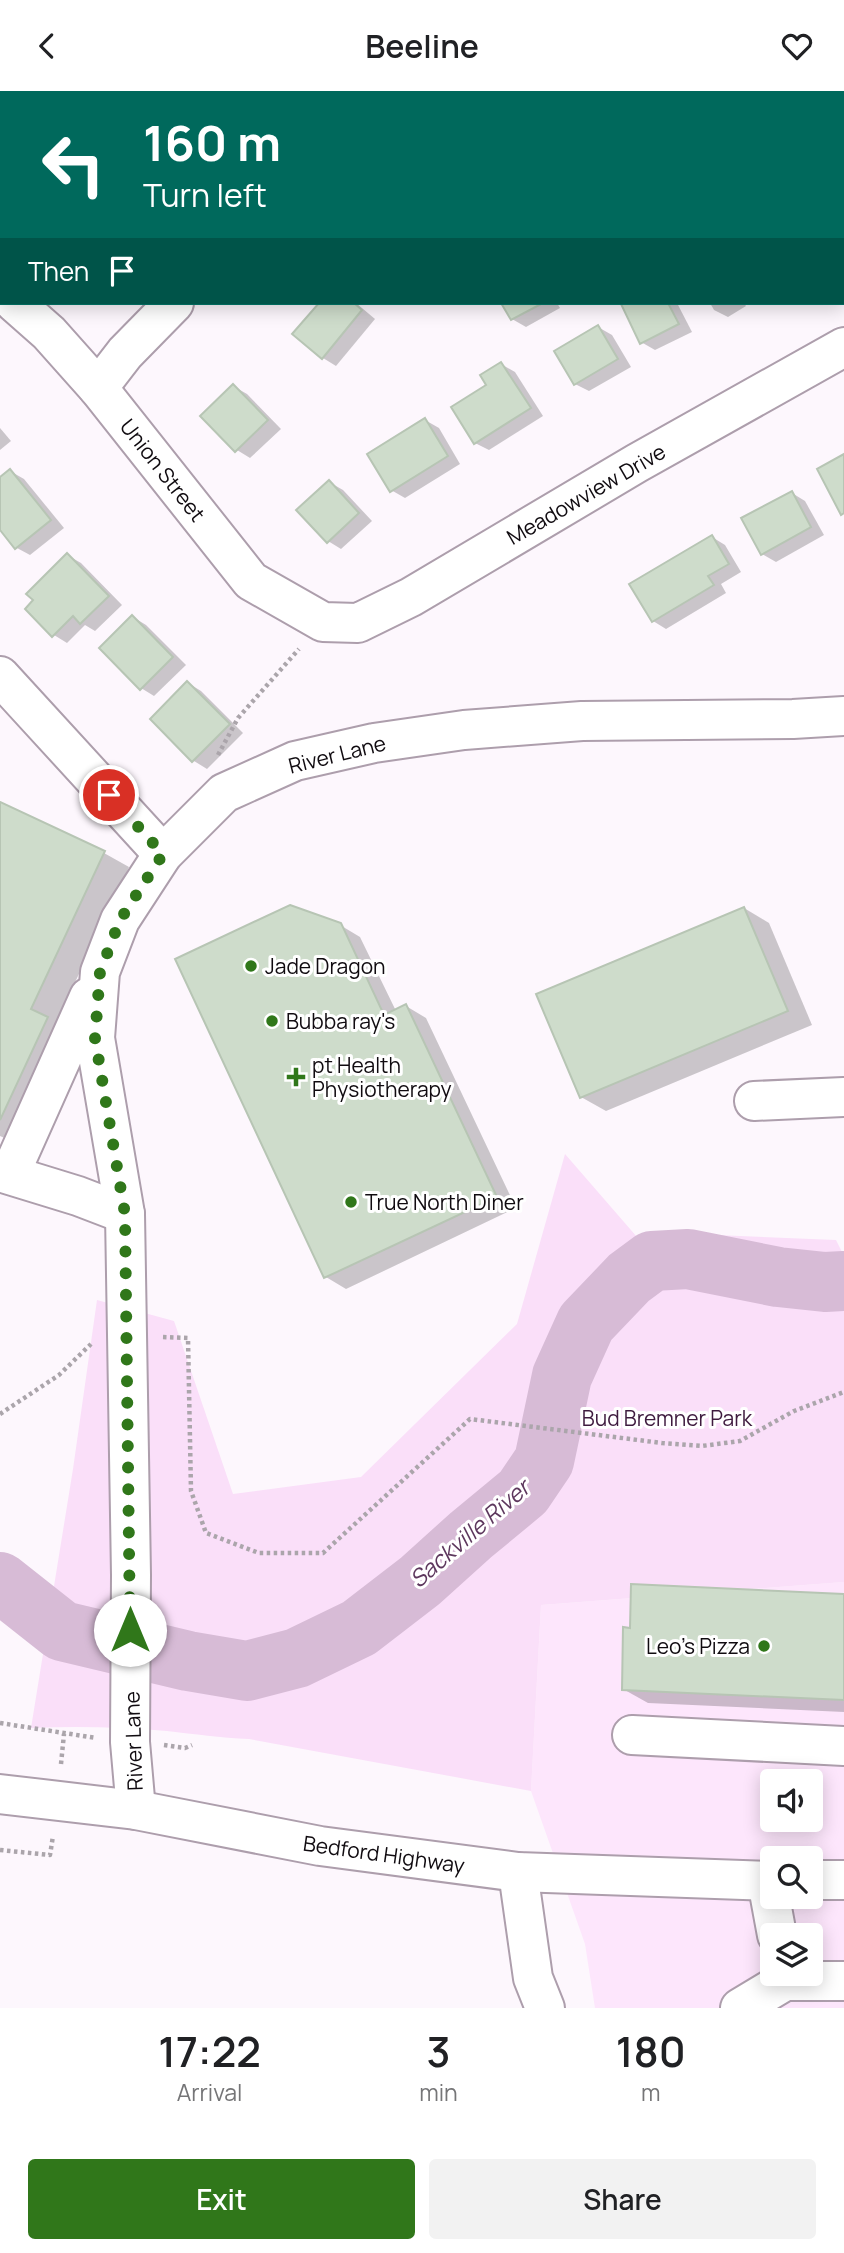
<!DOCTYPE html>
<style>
:root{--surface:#fff;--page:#f2f2f2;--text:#202124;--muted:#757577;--accent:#30771a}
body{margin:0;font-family:Manrope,sans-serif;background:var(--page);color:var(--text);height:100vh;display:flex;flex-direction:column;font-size:26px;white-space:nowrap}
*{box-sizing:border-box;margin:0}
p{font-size:23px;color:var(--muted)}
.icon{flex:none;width:38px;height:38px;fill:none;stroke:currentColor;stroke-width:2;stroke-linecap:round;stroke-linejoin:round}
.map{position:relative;height:1917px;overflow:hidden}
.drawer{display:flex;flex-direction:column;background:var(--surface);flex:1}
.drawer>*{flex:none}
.banner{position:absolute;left:0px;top:0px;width:845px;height:214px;box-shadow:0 4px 18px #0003;background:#00695c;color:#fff;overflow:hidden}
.fabs{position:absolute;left:760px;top:1678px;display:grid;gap:14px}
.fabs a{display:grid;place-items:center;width:63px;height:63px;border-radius:7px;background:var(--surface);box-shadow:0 4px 18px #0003;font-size:35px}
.pin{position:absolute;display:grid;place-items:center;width:60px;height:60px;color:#fff;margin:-30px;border:4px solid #fff;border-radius:50%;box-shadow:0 2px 7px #0007}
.me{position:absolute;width:77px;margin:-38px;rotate:0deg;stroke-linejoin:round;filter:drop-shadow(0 0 5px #0008)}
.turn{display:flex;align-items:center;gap:24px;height:147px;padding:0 28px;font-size:32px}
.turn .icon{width:91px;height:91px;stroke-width:2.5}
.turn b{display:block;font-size:49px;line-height:60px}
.then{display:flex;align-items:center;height:66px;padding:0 28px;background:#0003;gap:14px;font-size:26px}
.eta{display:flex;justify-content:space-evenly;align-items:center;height:119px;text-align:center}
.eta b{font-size:42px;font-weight:600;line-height:49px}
.cta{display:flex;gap:14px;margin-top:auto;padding:14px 28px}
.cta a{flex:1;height:80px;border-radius:7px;background:var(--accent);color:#fff;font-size:28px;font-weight:600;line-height:80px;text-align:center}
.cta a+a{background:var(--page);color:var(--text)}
header{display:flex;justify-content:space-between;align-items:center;height:91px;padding:0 28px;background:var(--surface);font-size:32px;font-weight:600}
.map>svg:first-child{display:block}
.built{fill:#fde6fc;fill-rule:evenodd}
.green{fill:#fadff9}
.shadow{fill:#0003}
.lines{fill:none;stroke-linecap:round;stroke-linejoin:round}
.river{stroke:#d7bbd6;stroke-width:60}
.building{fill:#cedccb;stroke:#b7c5b4;stroke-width:2}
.minor-casing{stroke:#ad9eac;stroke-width:42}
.major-casing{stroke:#ad9eac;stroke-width:42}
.path{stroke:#aba5ab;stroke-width:4.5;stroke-dasharray:3.5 3.5;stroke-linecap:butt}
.minor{stroke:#fff;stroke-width:38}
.major{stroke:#fff;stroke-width:38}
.route{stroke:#30771a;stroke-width:12;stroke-dasharray:0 21.6}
.poi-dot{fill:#30771a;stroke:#fff;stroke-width:2.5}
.labels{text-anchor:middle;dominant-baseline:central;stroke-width:6;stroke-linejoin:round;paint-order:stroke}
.street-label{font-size:21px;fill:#100b10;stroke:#fff}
.poi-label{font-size:21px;fill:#100b10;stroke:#fff;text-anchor:start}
.park-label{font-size:21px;fill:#3f1b3f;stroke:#fff}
.water-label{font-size:23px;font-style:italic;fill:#5d375d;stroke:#fff}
</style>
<header><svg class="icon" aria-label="back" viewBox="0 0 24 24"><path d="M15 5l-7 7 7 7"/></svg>Beeline<svg class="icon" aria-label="heart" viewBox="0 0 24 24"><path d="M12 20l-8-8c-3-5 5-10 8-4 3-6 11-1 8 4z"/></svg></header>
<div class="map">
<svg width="844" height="1917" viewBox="0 0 844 1917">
<rect width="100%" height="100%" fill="#fdf7fd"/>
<path class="built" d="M 844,1491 L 844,1917 L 595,1917 L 585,1853 L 531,1700 L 541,1514 ZM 772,1690 L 810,1690 L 810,1729 L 772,1729 ZM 772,1768 L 810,1768 L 810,1806 L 772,1806 ZM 772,1844 L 810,1844 L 810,1883 L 772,1883 Z"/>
<path class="green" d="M 565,1063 L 637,1146 L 716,1144 L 836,1149 L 844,1165 L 844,1491 L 541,1514 L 531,1700 L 249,1648 C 220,1647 195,1643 167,1640 C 121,1636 76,1635 31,1637 L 73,1378 L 97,1209 L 174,1230 L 233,1403 L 361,1386 L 517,1233 Z"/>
<g class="shadow">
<polygon points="0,0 66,0 65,2 2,2 2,25 0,24"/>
<polygon points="525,0 580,0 581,2 522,2"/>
<polygon points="321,212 356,212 375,228 336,275 323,267 294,243"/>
<polygon points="503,212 557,212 560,217 526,236 512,228"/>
<polygon points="628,212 677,212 692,241 655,259 641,251 623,214"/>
<polygon points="710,212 744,212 746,215 728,226 714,219"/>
<polygon points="598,236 612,244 631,276 589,300 575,293"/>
<polygon points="501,273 515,281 543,325 489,359 475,352 488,294"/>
<polygon points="233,295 247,303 281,338 250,367 237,359"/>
<polygon points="425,329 439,337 460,373 405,407 391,399"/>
<polygon points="0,337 11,350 0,359"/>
<polygon points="10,380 24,388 64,437 30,464 17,457 0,436 0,389"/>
<polygon points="329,391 343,399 372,430 341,458 328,450"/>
<polygon points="792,402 805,410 824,444 776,471 762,463"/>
<polygon points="712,446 725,454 741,481 721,493 726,502 666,538 653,530"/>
<polygon points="67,464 81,472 122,514 95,540 85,534 67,552 54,544"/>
<polygon points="133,526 146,534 186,574 154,605 141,597"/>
<polygon points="188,592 201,600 243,642 207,678 194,670 152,628"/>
<polygon points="0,713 104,762 129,776 56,932 72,942 20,1054 0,1045"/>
<polygon points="744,817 769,832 812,934 606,1020 581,1006"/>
<polygon points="340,834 360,846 396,920 406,915 426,927 516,1117 346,1198 326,1186"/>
<polygon points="844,1504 844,1621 648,1612 623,1598"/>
</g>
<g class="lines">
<polyline class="river" points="0,1491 62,1540 188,1570 247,1580 297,1567 359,1537 420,1490 471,1444 523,1401 544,1370 562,1285 586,1232 629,1187 652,1170 688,1168 778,1186 825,1191 844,1190"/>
</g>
<g class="building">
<polygon points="319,212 354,212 362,219 322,268 292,243"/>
<polygon points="501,212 543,212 511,229"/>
<polygon points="625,212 668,212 679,233 640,253 621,213"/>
<polygon points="598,234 618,268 574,294 554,260"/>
<polygon points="501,271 531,317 474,353 451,316 486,294 480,284"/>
<polygon points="233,293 268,329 235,361 200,325"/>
<polygon points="425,327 448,365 390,401 367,363"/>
<polygon points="844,363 844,422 841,424 817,378"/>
<polygon points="10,378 51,429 15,458 0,439 0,386"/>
<polygon points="329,389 359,422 327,452 296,419"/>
<polygon points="792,400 811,436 761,464 741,427"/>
<polygon points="712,444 729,473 708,485 714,494 652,531 629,493"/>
<polygon points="67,462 109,505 80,533 73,525 52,546 25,518 33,509 26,503"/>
<polygon points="132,524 173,566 140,599 99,557"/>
<polygon points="187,590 230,633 192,671 150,628"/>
<polygon points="0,711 105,760 31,918 48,926 0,1029"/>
<polygon points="290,814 341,832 384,924 406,913 497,1106 324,1187 175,868"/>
<polygon points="744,816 788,920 580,1007 536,903"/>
<polygon points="631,1493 844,1503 844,1609 622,1599 623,1536 630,1537"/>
</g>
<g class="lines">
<g class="minor-casing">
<g id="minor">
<polyline points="376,2 378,0"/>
<polyline points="15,212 49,242 98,297 251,490 323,531 358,532 411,506 637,372 844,256"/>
<polyline points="98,297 125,262 174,212"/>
<polyline points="0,585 163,763"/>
<polyline points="754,1010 844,1006"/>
<polyline points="0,1081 78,1105 125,1123"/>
<polyline points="10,1083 89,906"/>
<polyline points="632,1644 844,1655"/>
<polyline points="136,1719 130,1651 131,1484 125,1123 95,947 100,881 120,829 163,763 224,702 295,670 374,652 464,639 582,630 793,628 844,625"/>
<polyline points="518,1781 533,1887 545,1917"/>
<polyline points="767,1790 777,1844"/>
<polyline points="740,1917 785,1890 844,1890"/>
</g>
</g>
<g class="major-casing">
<g id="major">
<polyline points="0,1703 136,1719 320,1755 518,1781 772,1790"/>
<polyline points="810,1789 844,1789"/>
</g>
</g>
<g class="path">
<polyline points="218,664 238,627 299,558"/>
<polyline points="163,1246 188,1247 191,1400 206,1442 259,1462 323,1462 470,1328 662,1352 702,1355 740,1350 794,1320 844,1301"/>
<polyline points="0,1323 59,1284 91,1253"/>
<polyline points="0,1632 96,1647"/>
<polyline points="164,1654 185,1657 192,1654"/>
<polyline points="61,1673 64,1643"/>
<polyline points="0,1759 50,1764 53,1745"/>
</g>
<use href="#minor" class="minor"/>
<use href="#major" class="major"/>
</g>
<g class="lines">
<polyline class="route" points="109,704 163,763 120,829 100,881 95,947 125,1123 130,1539"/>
</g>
<g class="poi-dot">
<circle cx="251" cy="875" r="7"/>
<circle cx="272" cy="930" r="7"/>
<path d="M292.5 975.5h7v7h7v7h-7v7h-7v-7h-7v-7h7z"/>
<circle cx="351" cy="1111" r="7"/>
<circle cx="764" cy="1555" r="7"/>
</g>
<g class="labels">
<g class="street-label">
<text transform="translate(163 379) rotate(52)">Union Street</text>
<text transform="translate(586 403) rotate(-30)">Meadowview Drive</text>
<text transform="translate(337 663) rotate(-14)">River Lane</text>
<text transform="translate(133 1650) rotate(-92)">River Lane</text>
<text transform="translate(384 1763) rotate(8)">Bedford Highway</text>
</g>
<g class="poi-label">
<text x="265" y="875">Jade Dragon</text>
<text x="286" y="930">Bubba ray's</text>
<text x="312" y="974">pt Health<tspan x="312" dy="24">Physiotherapy</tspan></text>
<text x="365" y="1111">True North Diner</text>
<text x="750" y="1555" text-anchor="end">Leo's Pizza</text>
</g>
<g class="park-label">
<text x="667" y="1327">Bud Bremner Park</text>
</g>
<g class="water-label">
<text transform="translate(469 1442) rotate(-41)">Sackville River</text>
</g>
</g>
</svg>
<div class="fabs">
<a><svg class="icon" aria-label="sound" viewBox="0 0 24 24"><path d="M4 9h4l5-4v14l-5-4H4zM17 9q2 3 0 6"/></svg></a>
<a><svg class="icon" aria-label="search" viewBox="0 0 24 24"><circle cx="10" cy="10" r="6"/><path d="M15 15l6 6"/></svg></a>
<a><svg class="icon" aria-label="layers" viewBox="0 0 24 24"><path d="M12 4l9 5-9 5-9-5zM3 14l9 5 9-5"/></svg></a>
</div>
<div class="pin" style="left:109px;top:704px;background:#d93025"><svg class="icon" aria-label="arrive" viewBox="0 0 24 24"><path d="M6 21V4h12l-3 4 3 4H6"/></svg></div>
<svg class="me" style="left:130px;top:1539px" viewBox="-20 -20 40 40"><circle r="19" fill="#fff"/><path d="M0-13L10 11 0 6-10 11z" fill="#30771a"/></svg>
<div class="banner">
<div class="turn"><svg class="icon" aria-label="left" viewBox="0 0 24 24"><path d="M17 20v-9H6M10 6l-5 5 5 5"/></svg><div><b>160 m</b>Turn left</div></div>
<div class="then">Then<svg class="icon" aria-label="arrive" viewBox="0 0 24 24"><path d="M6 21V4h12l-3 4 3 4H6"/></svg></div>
</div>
</div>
<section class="drawer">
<div class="eta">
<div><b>17:22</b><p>Arrival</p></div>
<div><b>3</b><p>min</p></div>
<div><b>180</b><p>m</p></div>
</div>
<div class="cta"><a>Exit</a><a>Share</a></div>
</section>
